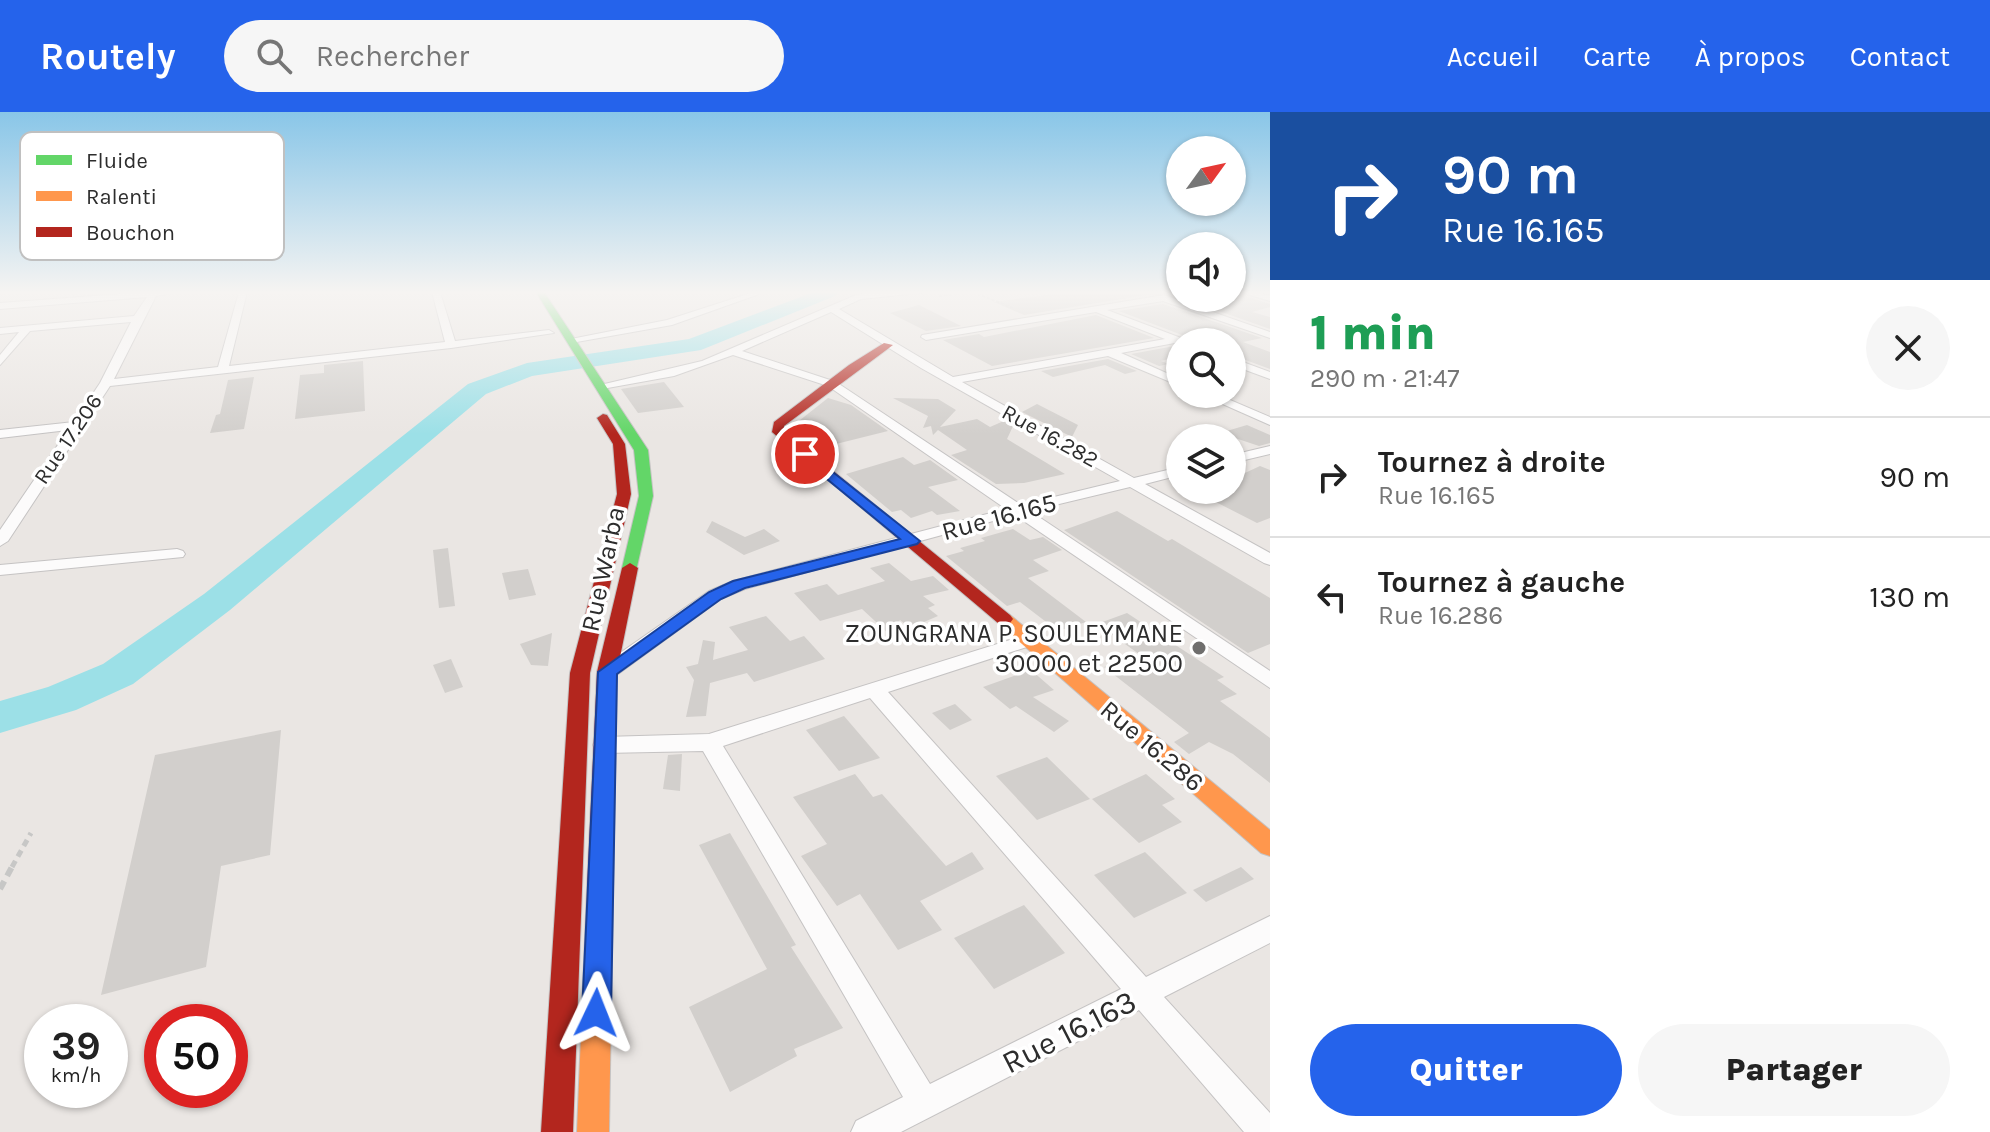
<!DOCTYPE html>
<html lang="fr">
<meta charset="utf-8">
<style>
:root{--surface:#fff;--page:#f6f6f6;--text:#222;--muted:#767676;--line:#e0e0e0;--accent:#2563eb}
body{margin:0;font-family:Karla,sans-serif;background:var(--page);color:var(--text);height:100vh;display:flex;flex-direction:column;font-size:30px;white-space:nowrap}
*{box-sizing:border-box;margin:0}
p{font-size:26px;color:var(--muted)}
.icon{flex:none;width:44px;height:44px;fill:none;stroke:currentColor;stroke-width:2;stroke-linecap:round;stroke-linejoin:round}
.map{position:relative;flex:1;overflow:hidden}
.drawer{display:flex;flex-direction:column;background:var(--surface);width:720px}
.drawer>*{flex:none}
.top-card{background:#1a4fa0;color:#fff;overflow:hidden}
.needle{width:52px;rotate:57deg}
.tools{position:absolute;left:1166px;top:24px;display:grid;gap:16px}
.tools a{display:grid;place-items:center;width:80px;height:80px;border-radius:50%;background:var(--surface);box-shadow:0 2px 6px #0004;font-size:40px}
.speed{position:absolute;left:24px;top:892px;display:flex;gap:16px;font-size:40px;font-weight:700;text-align:center}
.speed>*{display:grid;place-content:center;width:104px;height:104px;border-radius:50%;background:var(--surface);box-shadow:0 2px 6px #0004;line-height:1}
.speed small{font-size:20px;font-weight:400}
.speed .limit{border:12px solid #d22;background:#fff;color:#111}
.pin{position:absolute;display:grid;place-items:center;width:68px;height:68px;color:#fff;margin:-34px;border:4px solid #fff;border-radius:50%;box-shadow:0 2px 8px #0007}
.me{position:absolute;width:88px;margin:-44px;rotate:2deg;stroke-linejoin:round;filter:drop-shadow(0 0 6px #0008)}
.turn{display:flex;align-items:center;gap:28px;height:168px;padding:0 40px;font-size:36px}
.turn .icon{width:104px;height:104px;stroke-width:2.5}
.turn b{display:block;font-size:56px;line-height:68px}
.round{display:grid;place-items:center;flex:none;width:84px;height:84px;border-radius:42px;background:var(--page)}
.overview{display:flex;align-items:center;justify-content:space-between;height:136px;padding:0 40px}
h1{font-size:48px;font-weight:800;line-height:60px;color:#1e9e55}
.cta{display:flex;gap:16px;margin-top:auto;padding:16px 40px}
.cta a{flex:1;height:92px;border-radius:48px;background:var(--accent);color:#fff;font-size:32px;font-weight:800;line-height:92px;text-align:center}
.cta a+a{background:var(--page);color:var(--text)}
ul{padding:0;list-style:none}
li{display:flex;align-items:center;gap:24px;height:120px;padding:0 40px;border-top:2px solid var(--line)}
li div{flex:1}
li b{display:block;font-size:30px}
li em{font-style:normal}
header{display:flex;align-items:center;gap:48px;box-sizing:border-box;height:112px;padding:0 40px;background:var(--accent);color:#fff}
header strong{font-size:38px}
nav{display:flex;gap:44px;margin-inline-start:auto;font-size:28px}
.search{width:560px;height:72px;background:var(--page);display:flex;align-items:center;gap:20px;box-sizing:border-box;padding:0 28px;border-radius:44px;color:var(--muted);font-size:30px}
main{display:flex;flex:1;min-height:0}
.map>svg:first-child{display:block}
.lines{fill:none;stroke-linecap:round;stroke-linejoin:round}
.river{fill:#9ce0e7;fill-rule:evenodd}
.building{fill:#d2cfcc}
.street-casing{stroke:#c5c3c3;stroke-width:2}
.fast-casing{stroke:#c5c3c3;stroke-width:2}
.slow-casing{stroke:#c5c3c3;stroke-width:2}
.jam-casing{stroke:#c5c3c3;stroke-width:2}
.path-far2{stroke:#c7c7c6;stroke-width:2;stroke-dasharray:3 2;stroke-linecap:butt}
.path-far1{stroke:#c7c7c6;stroke-width:5;stroke-dasharray:7 5;stroke-linecap:butt}
.path{stroke:#c7c7c6;stroke-width:6;stroke-dasharray:9 6;stroke-linecap:butt}
.street{fill:#fcfbfb;fill-rule:evenodd}
.fast{fill:#63d668;fill-rule:evenodd}
.slow{fill:#ff974d;fill-rule:evenodd}
.jam{fill:#b3261e;fill-rule:evenodd}
.route{fill:#2563eb;stroke:#184099;stroke-width:2}
.poi-dot{fill:#6f6e6d;stroke:#fff;stroke-width:3}
.labels{text-anchor:middle;dominant-baseline:central;stroke-width:7;stroke-linejoin:round;paint-order:stroke}
.far-street-label{font-size:22px;fill:#2d2d2d;stroke:#fff}
.street-label{font-size:26px;fill:#2d2d2d;stroke:#fff}
.poi-label{font-size:26px;fill:#2d2d2d;stroke:#fff;text-anchor:end}
.near-street-label{font-size:32px;fill:#2d2d2d;stroke:#fff}
.key{fill:#fff;stroke:#c0c0c0;stroke-width:2}
.key-label{font-size:22px;fill:#2d2d2d}
</style>
<header>
<strong>Routely</strong>
<div class="search"><svg class="icon" aria-label="search" viewBox="0 0 24 24"><circle cx="10" cy="10" r="6"/><path d="M15 15l6 6"/></svg>Rechercher</div>
<nav><a>Accueil</a><a>Carte</a><a>À propos</a><a>Contact</a></nav>
</header>
<main>
<div class="map">
<svg width="1270" height="1020" viewBox="0 0 1270 1020">
<rect width="100%" height="100%" fill="#eae6e3"/>
<g class="lines">
<polygon class="river" points="814,180 838,180 835,184 701,238 532,264 486,282 230,498 133,572 76,598 0,621 0,589 48,575 103,552 204,482 468,272 527,251 689,227"/>
</g>
<g class="building">
<polygon points="1070,180 1180,180 1180,185 1164,180 1024,203 994,190"/>
<polygon points="1232,180 1270,192 1270,195 1252,200 1270,205 1270,217 1182,186 1232,186"/>
<polygon points="1163,192 1262,226 1243,230 1270,240 1270,257 1232,243 1232,230 1183,230 1182,223 1119,199"/>
<polygon points="919,193 961,214 926,219 890,201"/>
<polygon points="1096,203 1154,226 992,254 943,228 979,222 984,225"/>
<polygon points="1180,233 1180,244 1161,249 1169,252 1159,254 1131,242"/>
<polygon points="1108,247 1137,259 1125,262 1105,253 1053,265 1041,259"/>
<polygon points="363,249 365,299 295,307 300,263 324,261 324,253"/>
<polygon points="254,265 244,317 210,321 216,303 220,302 228,268"/>
<polygon points="664,270 684,295 638,301 621,277"/>
<polygon points="828,286 851,293 888,319 816,337 790,316"/>
<polygon points="893,286 938,287 956,298 940,315 977,307 990,315 1006,308 1014,312 1007,327 1065,362 1024,371 996,372 951,343 967,338 938,318 933,323 931,314 923,316 928,304"/>
<polygon points="1037,292 1078,313 1072,325 1022,300"/>
<polygon points="1247,313 1270,323 1270,331 1259,334 1220,321"/>
<polygon points="903,345 914,353 930,348 958,368 928,375 960,399 937,403 932,399 911,406 901,398 892,400 846,362"/>
<polygon points="1260,354 1270,358 1270,406 1257,411 1210,387 1232,378 1232,367"/>
<polygon points="1117,399 1168,429 1172,427 1270,486 1270,532 1248,541 1064,418"/>
<polygon points="712,409 745,425 764,417 780,429 744,443 706,420"/>
<polygon points="1013,417 1030,428 1043,425 1062,438 1033,448 1049,459 1028,466 1086,510 1058,519 1020,490 1007,494 946,444 964,439 960,436 985,429 981,426"/>
<polygon points="448,436 455,494 439,496 433,438"/>
<polygon points="889,451 911,469 933,464 949,478 923,484 935,493 928,496 938,504 910,516 900,508 889,522 862,497 820,509 794,481 827,472 838,483 885,469 870,456"/>
<polygon points="528,457 536,483 509,488 502,461"/>
<polygon points="1127,501 1224,565 1217,568 1237,582 1220,589 1270,626 1270,671 1233,642 1209,630 1189,642 1174,630 1189,621 1104,555 1139,542 1097,512"/>
<polygon points="766,504 790,529 804,524 825,547 754,570 747,561 710,571 706,604 686,605 694,568 686,555 698,552 703,528 715,530 713,548 748,538 729,515"/>
<polygon points="552,521 548,554 531,553 520,532"/>
<polygon points="451,547 463,575 445,581 433,553"/>
<polygon points="1031,558 1054,578 1033,585 1069,609 1054,620 1016,594 1010,597 983,575"/>
<polygon points="955,592 972,608 950,618 932,601"/>
<polygon points="844,604 880,646 839,659 806,618"/>
<polygon points="281,618 270,743 221,754 206,855 101,883 155,643"/>
<polygon points="682,642 680,679 663,677 668,643"/>
<polygon points="1047,645 1090,687 1037,708 996,664"/>
<polygon points="855,662 873,685 882,682 946,754 972,740 984,757 920,789 942,818 898,838 860,782 837,794 801,744 827,732 793,685"/>
<polygon points="1146,662 1175,687 1162,693 1182,710 1139,731 1092,687"/>
<polygon points="730,721 796,833 791,835 843,916 794,937 797,944 730,980 689,895 767,857 699,733"/>
<polygon points="1145,740 1187,781 1134,806 1094,763"/>
<polygon points="1241,755 1254,767 1206,790 1193,778"/>
<polygon points="1024,793 1065,841 994,877 954,826"/>
</g>
<g class="lines">
<g class="street-casing">
<g id="street">
<polygon points="147,180 178,180 156,184 114,267 218,255 239,180 247,180 229,254 445,230 432,180 440,180 455,229 549,218 554,221 451,236 110,274 8,429 0,434 0,418 68,318 0,326 0,318 74,310 100,271 131,210 30,219 0,253 0,243 19,220 0,222 0,216 134,204 147,185 0,197 0,191"/>
<polygon points="754,180 765,180 672,213 571,231 566,228 667,208"/>
<path d="M 875,180 L 929,180 L 861,187 L 839,197 L 953,265 L 1165,227 L 1096,200 L 926,228 L 921,225 L 922,223 L 1164,183 L 1270,220 L 1270,226 L 1163,189 L 1107,198 L 1181,226 L 1180,230 L 1121,241 L 1180,267 L 1180,274 L 1108,244 L 962,270 L 1134,366 L 1180,355 L 1180,363 L 1145,372 L 1270,441 L 1270,453 L 1264,451 L 1130,375 L 1030,399 L 1270,559 L 1270,576 L 1015,403 L 745,477 L 721,487 L 614,565 L 600,565 L 597,560 L 600,555 L 709,479 L 733,469 L 1006,397 L 828,274 L 733,243 L 674,264 L 602,277 L 596,274 L 702,249 L 856,183 ZM 831,200 L 921,256 L 1120,369 L 1021,393 L 836,270 L 742,239 Z"/>
<polygon points="1246,180 1270,183 1270,189 1247,182"/>
<polygon points="1232,246 1270,260 1270,267 1232,253"/>
<polygon points="1200,282 1216,282 1270,305 1270,313"/>
<polygon points="1270,334 1270,342 1232,351 1232,343"/>
<polygon points="177,437 183,439 185,442 183,445 0,463 0,453"/>
<path d="M 1026,523 L 1033,525 L 1035,529 L 1033,533 L 888,580 L 1146,865 L 1270,804 L 1270,831 L 1164,885 L 1270,1001 L 1270,1020 L 1244,1020 L 1139,898 L 901,1020 L 851,1020 L 856,1009 L 903,985 L 703,639 L 604,641 L 596,639 L 593,633 L 596,627 L 604,625 L 709,622 ZM 870,586 L 1121,877 L 930,972 L 723,634 Z"/>
</g>
</g>
<g class="fast-casing">
<polygon id="fast" points="536,180 544,180 648,338 653,384 636,459 624,459 622,456 639,384 634,338"/>
</g>
<g class="slow-casing">
<g id="slow">
<polygon points="1004,501 1010,503 1270,718 1270,744 1261,741 998,511 995,507 998,503"/>
<polygon points="600,765 609,769 613,777 609,1020 577,1020 587,777 591,769"/>
</g>
</g>
<g class="jam-casing">
<g id="jam">
<polygon points="884,231 893,233 784,314 784,319 1010,503 1013,507 1010,511 998,511 772,320 774,310 849,253"/>
<polygon points="603,302 607,303 625,332 631,382 590,561 573,1020 541,1020 570,561 617,382 613,332 597,306"/>
<polygon points="630,451 638,456 617,560 613,777 609,785 600,789 591,785 587,777 597,560 622,456"/>
</g>
</g>
<g class="path-far2">
<polyline points="973,180 1013,196"/>
<polyline points="939,184 968,180"/>
</g>
<polyline class="path-far1" points="12,755 31,721"/>
<polyline class="path" points="0,777 13,753"/>
<use href="#street" class="street"/>
<use href="#fast" class="fast"/>
<use href="#slow" class="slow"/>
<use href="#jam" class="jam"/>
</g>
<linearGradient id="sky" x2="0" y2="1"><stop stop-color="#89c6e8"/><stop offset="0.56" stop-color="#f6f4f2"/><stop offset="1" stop-color="#f6f4f2" stop-opacity="0"/></linearGradient>
<rect width="1270" height="322" fill="url(#sky)"/>
<polygon class="route" points="805,338 920,429 917,432 745,476 721,487 617,562 611,901 607,911 596,915 586,911 582,901 598,560 709,480 733,469 900,427 800,345 798,342"/>
<circle class="poi-dot" cx="1199" cy="536" r="8"/>
<g class="labels">
<g class="far-street-label">
<text transform="translate(1050 324) rotate(29)">Rue 16.282</text>
<text transform="translate(68 327) rotate(-56)">Rue 17.206</text>
</g>
<g class="street-label">
<text transform="translate(999 405) rotate(-15)">Rue 16.165</text>
<text transform="translate(603 457) rotate(-78)">Rue Warba</text>
<text transform="translate(1152 634) rotate(40)">Rue 16.286</text>
</g>
<g class="poi-label">
<text x="1183" y="521">ZOUNGRANA P. SOULEYMANE<tspan x="1183" dy="30">30000 et 22500</tspan></text>
</g>
<g class="near-street-label">
<text transform="translate(1069 920) rotate(-27)">Rue 16.163</text>
</g>
</g>
<rect x="20" y="20" width="264" height="128" rx="12" class="key"/>
<rect x="36" y="43" width="36" height="10" fill="#63d668"/>
<rect x="36" y="79" width="36" height="10" fill="#ff974d"/>
<rect x="36" y="115" width="36" height="10" fill="#b3261e"/>
<g class="key-label">
<text x="86" y="56">Fluide</text>
<text x="86" y="92">Ralenti</text>
<text x="86" y="128">Bouchon</text>
</g>
</svg>
<div class="tools">
<a><svg class="needle" viewBox="-14 -14 28 28"><path d="M0-13l5 13h-10z" fill="#e53935"/><path d="M0 13l5-13h-10z" fill="#767676"/></svg></a>
<a><svg class="icon" aria-label="sound" viewBox="0 0 24 24"><path d="M4 9h4l5-4v14l-5-4H4zM17 9q2 3 0 6"/></svg></a>
<a><svg class="icon" aria-label="search" viewBox="0 0 24 24"><circle cx="10" cy="10" r="6"/><path d="M15 15l6 6"/></svg></a>
<a><svg class="icon" aria-label="layers" viewBox="0 0 24 24"><path d="M12 4l9 5-9 5-9-5zM3 14l9 5 9-5"/></svg></a>
</div>
<div class="speed"><div>39<small>km/h</small></div><div class="limit">50</div></div>
<div class="pin" style="left:805px;top:342px;background:#d93025"><svg class="icon" aria-label="arrive" viewBox="0 0 24 24"><path d="M6 21V4h12l-3 4 3 4H6"/></svg></div>
<svg class="me" style="left:596px;top:901px" viewBox="-20 -20 40 40"><path d="M0-17L14 15 0 8-14 15z" fill="#2563eb" stroke="#fff" stroke-width="4"/></svg>
</div>
<section class="drawer">
<div class="top-card">
<div class="turn"><svg class="icon" aria-label="right" viewBox="0 0 24 24"><path d="M7 20v-9h11M14 6l5 5-5 5"/></svg><div><b>90 m</b>Rue 16.165</div></div>
</div>
<div class="overview"><div><h1>1 min</h1><p>290 m · 21:47</p></div><a class="round"><svg class="icon" aria-label="close" viewBox="0 0 24 24"><path d="M6 6l12 12M18 6L6 18"/></svg></a></div>
<ul>
<li><svg class="icon" aria-label="right" viewBox="0 0 24 24"><path d="M7 20v-9h11M14 6l5 5-5 5"/></svg><div><b>Tournez à droite</b><p>Rue 16.165</p></div><em>90 m</em></li>
<li><svg class="icon" aria-label="left" viewBox="0 0 24 24"><path d="M17 20v-9H6M10 6l-5 5 5 5"/></svg><div><b>Tournez à gauche</b><p>Rue 16.286</p></div><em>130 m</em></li>
</ul>
<div class="cta"><a>Quitter</a><a>Partager</a></div>
</section>
</main>
